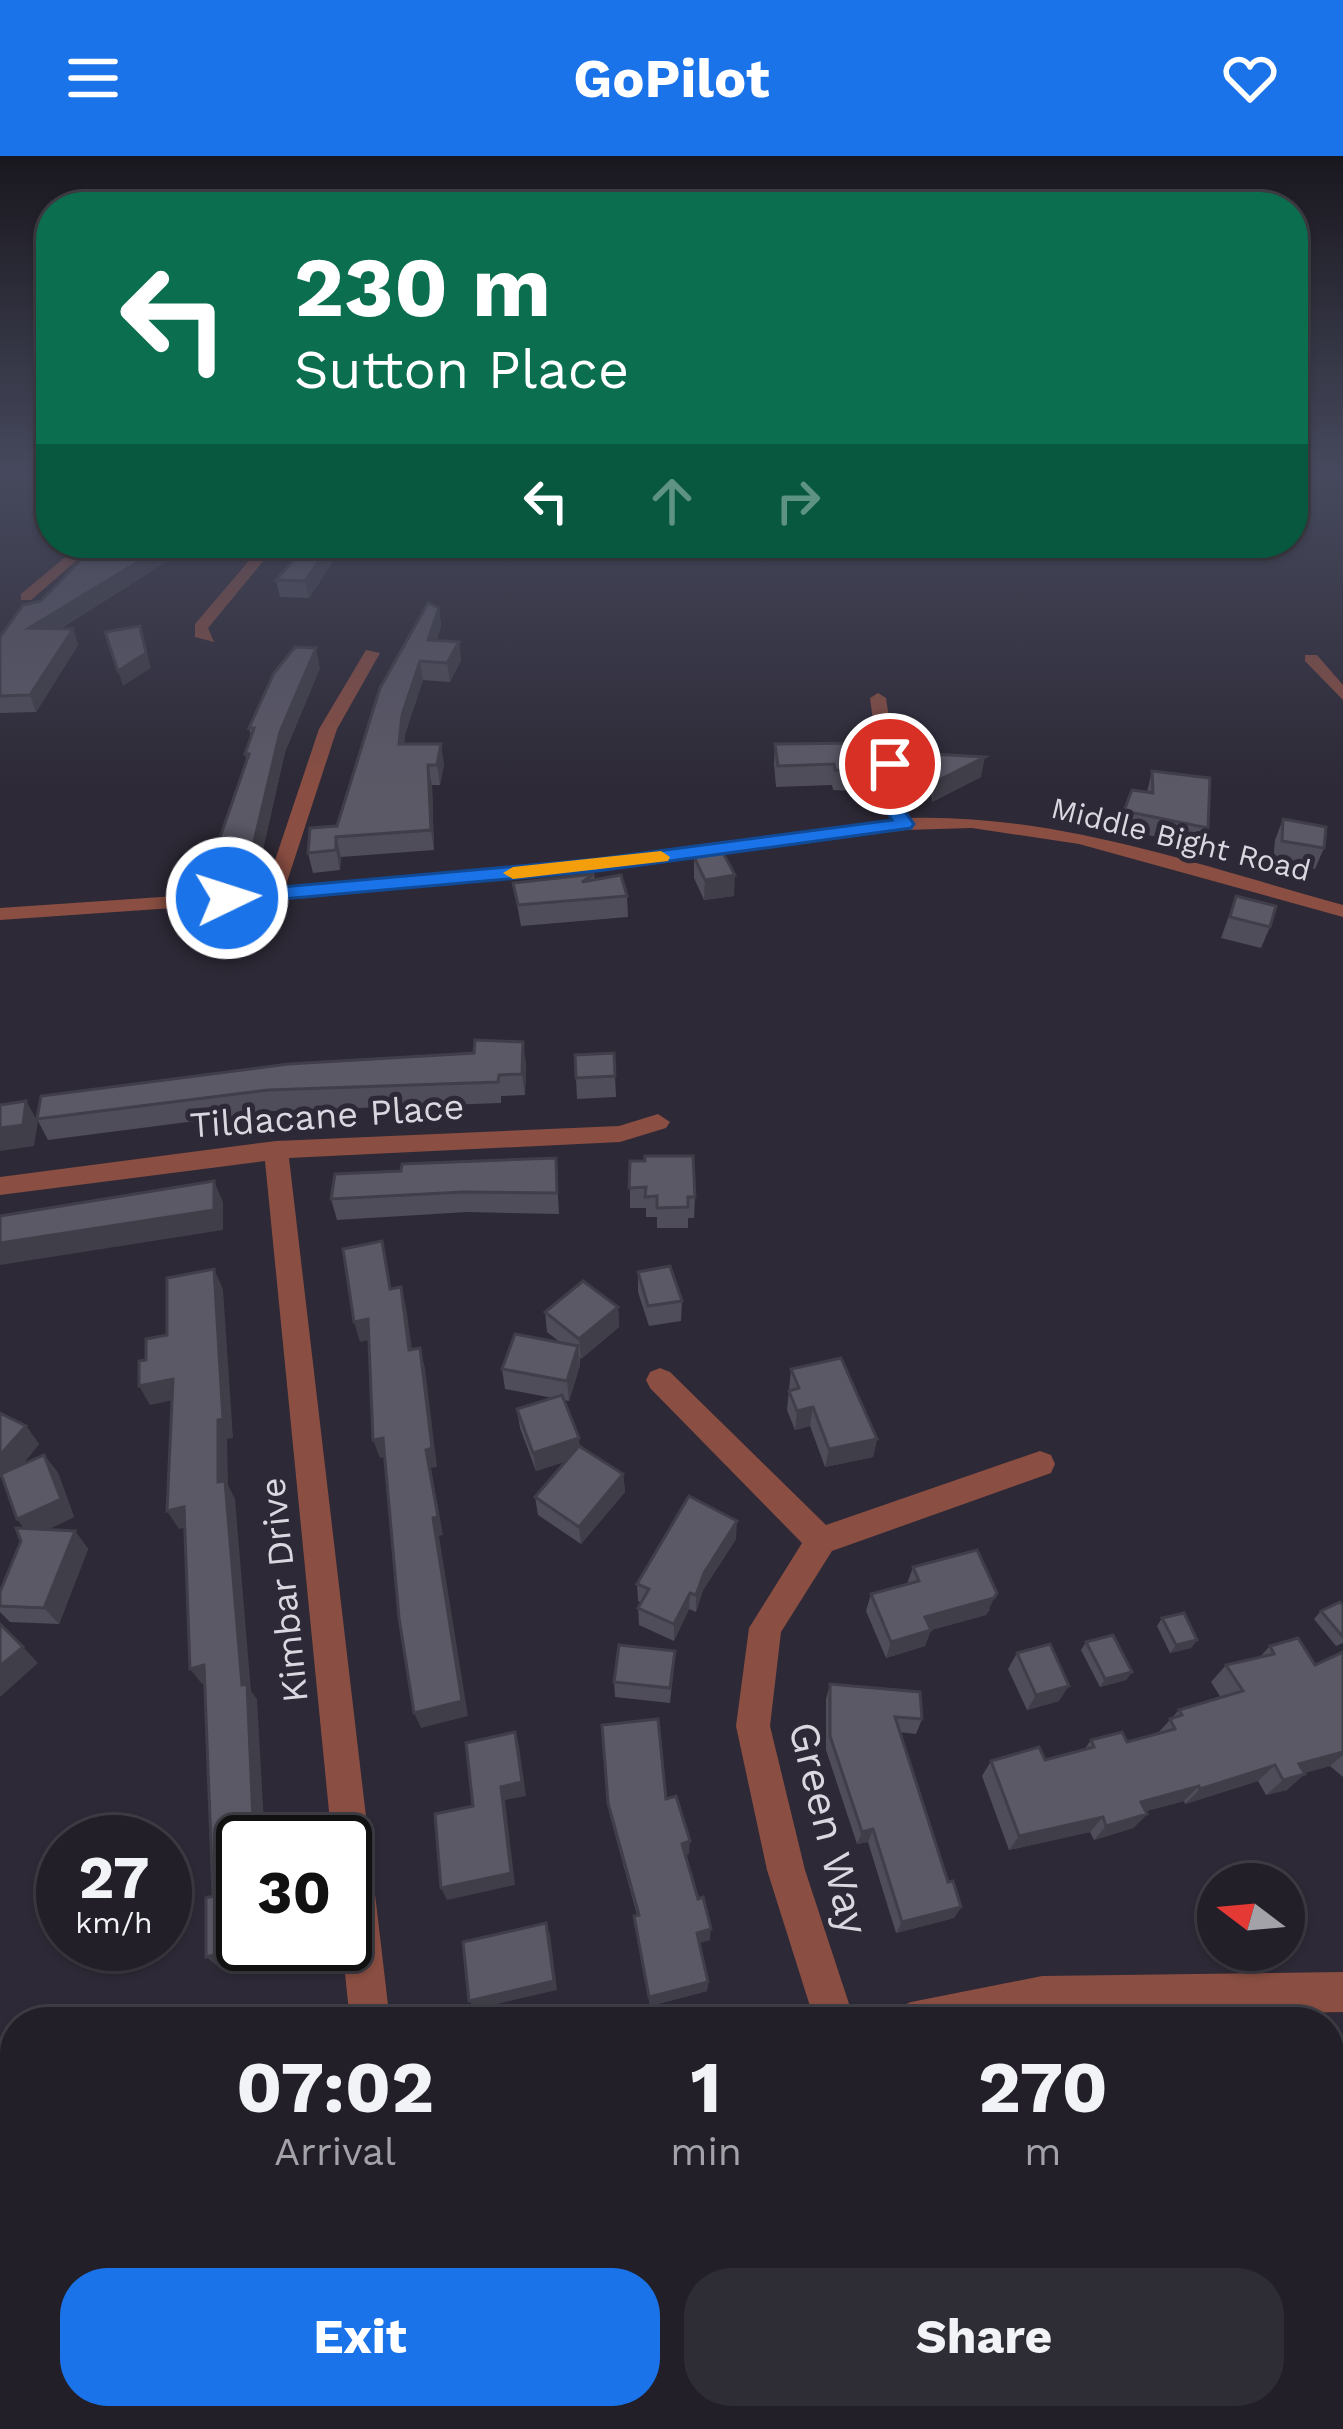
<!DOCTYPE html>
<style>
:root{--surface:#221f28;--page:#2e2c34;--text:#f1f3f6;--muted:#a2a2a8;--line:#3f3d45;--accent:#1a73e8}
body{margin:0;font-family:"Work Sans",sans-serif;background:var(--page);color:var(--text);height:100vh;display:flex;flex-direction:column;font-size:45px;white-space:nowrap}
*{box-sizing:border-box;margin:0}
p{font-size:39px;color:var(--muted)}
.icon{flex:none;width:66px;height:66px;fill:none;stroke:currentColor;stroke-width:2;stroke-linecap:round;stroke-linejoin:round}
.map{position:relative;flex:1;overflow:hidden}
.side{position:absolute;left:0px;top:1851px;width:1344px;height:423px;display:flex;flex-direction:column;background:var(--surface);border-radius:48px 48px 0 0;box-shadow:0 3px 9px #0004,0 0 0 3px var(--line)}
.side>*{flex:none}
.top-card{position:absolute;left:36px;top:36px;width:1272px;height:366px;border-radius:48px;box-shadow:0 3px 9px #0004,0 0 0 3px var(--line);background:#0b6e4f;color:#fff;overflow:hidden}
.needle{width:78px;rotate:286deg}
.controls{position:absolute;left:1197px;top:1707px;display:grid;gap:24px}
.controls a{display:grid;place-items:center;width:108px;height:108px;border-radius:50%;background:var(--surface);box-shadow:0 3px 9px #0004,0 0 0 3px var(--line);font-size:60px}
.speed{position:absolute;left:36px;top:1659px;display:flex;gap:24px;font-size:60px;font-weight:700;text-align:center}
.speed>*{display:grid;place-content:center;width:156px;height:156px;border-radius:50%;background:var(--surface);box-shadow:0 3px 9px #0004,0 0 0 3px var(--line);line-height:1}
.speed small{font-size:30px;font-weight:400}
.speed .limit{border:6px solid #111;border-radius:18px;background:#fff;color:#111}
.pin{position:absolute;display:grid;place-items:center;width:102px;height:102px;color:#fff;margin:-51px;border:6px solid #fff;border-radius:50%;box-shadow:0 3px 12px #0007}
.me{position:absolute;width:132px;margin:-66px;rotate:86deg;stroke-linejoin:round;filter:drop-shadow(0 0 9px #0008)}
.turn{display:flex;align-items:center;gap:42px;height:252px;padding:0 60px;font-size:54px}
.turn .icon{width:156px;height:156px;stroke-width:2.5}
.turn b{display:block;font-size:84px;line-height:102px}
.lanes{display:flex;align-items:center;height:114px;padding:0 60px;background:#0003;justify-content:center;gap:60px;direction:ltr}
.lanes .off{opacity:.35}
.eta{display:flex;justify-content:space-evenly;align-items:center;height:204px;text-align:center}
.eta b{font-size:72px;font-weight:700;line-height:84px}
.primary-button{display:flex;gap:24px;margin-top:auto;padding:24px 60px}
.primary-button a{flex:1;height:138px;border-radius:48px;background:var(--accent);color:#fff;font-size:48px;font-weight:700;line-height:138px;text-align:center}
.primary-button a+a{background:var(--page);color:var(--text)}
header{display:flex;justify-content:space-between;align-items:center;height:156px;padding:0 60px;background:var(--accent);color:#fff;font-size:54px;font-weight:700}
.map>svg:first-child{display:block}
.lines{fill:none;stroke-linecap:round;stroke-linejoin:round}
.minor{fill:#8a4e42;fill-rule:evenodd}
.wall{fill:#4f4d59}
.shaded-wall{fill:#403e48}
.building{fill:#5c5967;stroke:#403e48;stroke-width:3}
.route{fill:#1a73e8;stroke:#114b97;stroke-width:3}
.slow{fill:#f59e0b}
.labels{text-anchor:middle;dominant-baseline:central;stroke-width:10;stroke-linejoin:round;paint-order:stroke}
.far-street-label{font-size:30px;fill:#dad7e0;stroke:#2d2936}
.street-label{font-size:36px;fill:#dad7e0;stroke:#2d2936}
.near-street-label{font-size:42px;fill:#dad7e0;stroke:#2d2936}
</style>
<header><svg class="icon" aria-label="menu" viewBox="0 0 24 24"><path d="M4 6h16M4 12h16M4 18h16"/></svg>GoPilot<svg class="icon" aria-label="heart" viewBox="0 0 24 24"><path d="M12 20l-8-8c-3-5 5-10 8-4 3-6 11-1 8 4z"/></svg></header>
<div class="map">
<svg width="1343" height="2273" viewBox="0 0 1343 2273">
<rect width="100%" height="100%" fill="#2d2936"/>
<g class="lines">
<g class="minor">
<polygon points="82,387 97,387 31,444 21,444 21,438"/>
<polygon points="264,387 278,387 208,472 214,486 195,481 195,468"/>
<path d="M 366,494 L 380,497 L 337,573 L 285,732 L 597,703 L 893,664 L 885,653 L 870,542 L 878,537 L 886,542 L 903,653 L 910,662 C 1059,658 1201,710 1343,749 L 1343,761 L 1079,688 L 972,672 L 905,674 L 597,715 L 273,745 L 0,764 L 0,752 L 265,734 L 319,573 Z"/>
<polygon points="1305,499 1317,499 1343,529 1343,544 1305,505"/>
<polygon points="658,958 670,966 666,972 620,986 289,1002 390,1866 350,1866 342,1788 345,1686 332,1686 265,1005 0,1039 0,1021 276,985 619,970"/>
<polygon points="660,1212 670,1216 826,1369 1040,1295 1051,1299 1055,1308 1051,1317 832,1395 781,1476 770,1570 805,1714 855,1866 815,1866 767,1714 736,1570 749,1472 802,1387 650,1232 646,1224 650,1216"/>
<polygon points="1343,1816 1343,1856 891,1866 897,1852 911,1846 1042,1820"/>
<polygon points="15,2194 15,2240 0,2246 0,2200"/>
</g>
</g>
<g class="wall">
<polygon points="97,387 196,387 60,473 73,473 78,489 36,556 0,557 0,481 41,445"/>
<polygon points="309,387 345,387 309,442 280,441 276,424"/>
<polygon points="439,452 441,470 437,484 459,486 461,504 450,526 423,524 405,578 404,588 444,608 440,629 432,629 434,694 341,701 340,714 313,717 308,697 337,670"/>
<polygon points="320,512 285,596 259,711 222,714 216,693 247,606 245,598 251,580 249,572"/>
<polygon points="775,588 874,616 871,636 833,634 832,629 776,631 774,608"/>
<polygon points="933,598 981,621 932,646 930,618"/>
<polygon points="1152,615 1208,672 1202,690 1118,673 1132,634 1147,636"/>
<polygon points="1283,663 1324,692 1315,713 1273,706 1275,684"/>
<polygon points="694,701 734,740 704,744 694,722"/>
<polygon points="594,718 595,724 627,740 628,761 521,770 513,727"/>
<polygon points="1236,740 1270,771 1261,792 1221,782"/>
<polygon points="614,897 616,941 577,943 576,922"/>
<polygon points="526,907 525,939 501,940 501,947 274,955 48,984 37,963 41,940"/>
<polygon points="556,1002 559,1058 467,1056 337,1064 331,1043 401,1015"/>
<polygon points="630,1005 695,1041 694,1062 688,1062 688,1072 657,1072 657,1061 646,1061 646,1052 630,1052"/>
<polygon points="638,1116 682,1145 681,1165 649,1170 638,1136"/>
<polygon points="618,1151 619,1171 581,1203 580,1201 580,1209 569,1245 564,1244 580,1290 623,1318 625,1336 581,1388 538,1359 535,1341 566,1305 536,1315 520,1272 517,1253 553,1242 505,1233 502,1213 561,1187 547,1176 545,1156"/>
<polygon points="791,1213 877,1283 873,1301 825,1311 810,1270 795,1274 787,1254"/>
<polygon points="0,1257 26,1270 39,1288 22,1309 44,1299 58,1317 74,1361 47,1374 75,1375 88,1393 59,1468 10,1466 0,1456 0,1436 25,1373 17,1363 3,1322 0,1321"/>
<polygon points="736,1383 703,1434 696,1456 689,1453 674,1485 639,1469 638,1452 641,1446 638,1445 637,1428"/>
<polygon points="913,1411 990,1453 986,1459 931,1474 925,1490 886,1502 866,1455 871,1438 907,1428"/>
<polygon points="1343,1449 1343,1487 1336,1490 1314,1463 1321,1455"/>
<polygon points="1162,1462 1197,1484 1191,1492 1170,1497 1157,1470"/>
<polygon points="1086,1486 1132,1516 1126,1524 1100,1531 1081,1494"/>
<polygon points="1270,1490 1315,1509 1343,1496 1343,1621 1330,1610 1304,1617 1287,1634 1266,1639 1258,1625 1185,1648 1184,1645 1146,1655 1147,1658 1133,1672 1094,1684 1090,1676 1009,1694 982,1620 991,1605 1045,1604 1084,1594 1091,1584 1127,1586 1157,1578 1179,1554 1221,1542 1211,1526 1226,1509 1260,1501"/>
<polygon points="1017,1497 1059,1545 1027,1554 1008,1513"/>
<polygon points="674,1510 670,1547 615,1541 614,1526"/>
<polygon points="830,1528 922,1563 916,1578 899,1576 948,1726 961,1751 954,1762 896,1777 868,1686 857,1688 826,1594 826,1543"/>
<polygon points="602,1569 666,1643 689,1698 685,1699 710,1784 699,1787 708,1826 707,1835 650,1850 635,1771 634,1760 637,1759 610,1660"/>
</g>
<g class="shaded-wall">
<polygon points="169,387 196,387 35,488 29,472"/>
<polygon points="331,387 345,387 309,442 305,425"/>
<polygon points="439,452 441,470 431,502 428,484"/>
<polygon points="140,470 151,512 123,530 118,515"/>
<polygon points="73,473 78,489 36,556 30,539"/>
<polygon points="459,486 461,504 450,526 447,507"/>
<polygon points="316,492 320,512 285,596 259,711 253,690 280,576"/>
<polygon points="420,505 423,524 405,578 402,608 399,588 402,559"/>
<polygon points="441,588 444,608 440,629 437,609"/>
<polygon points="985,601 981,621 932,646 935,626"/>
<polygon points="428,609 432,629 434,694 431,674"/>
<polygon points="336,681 341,701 340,714 336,694"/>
<polygon points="735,719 734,740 704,744 705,724"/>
<polygon points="523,886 526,907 525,939 522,918"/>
<polygon points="26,945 38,966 34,990 0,995 0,972"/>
<polygon points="214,1025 223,1046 223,1074 0,1109 0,1087"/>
<polygon points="214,1113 223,1133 233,1282 227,1283 228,1329 235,1343 251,1535 257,1543 265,1686 254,1686 242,1529 218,1326"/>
<polygon points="401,1131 406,1151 415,1214 409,1194"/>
<polygon points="618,1151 619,1171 581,1203 579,1183"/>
<polygon points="368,1163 374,1183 360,1186 354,1166"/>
<polygon points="578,1190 580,1209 569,1245 567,1225"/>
<polygon points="420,1192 425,1212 437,1311 431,1312 443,1379 439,1380 468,1560 421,1572 414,1557 426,1294"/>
<polygon points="173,1223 183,1242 150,1249 139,1230"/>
<polygon points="813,1251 810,1270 795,1274 797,1255"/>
<polygon points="26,1270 39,1288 8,1325 0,1315 0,1299"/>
<polygon points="383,1282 389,1300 380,1302 373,1284"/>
<polygon points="579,1282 581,1301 536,1315 533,1297"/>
<polygon points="877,1283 873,1301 825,1311 829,1293"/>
<polygon points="44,1299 58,1317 74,1361 32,1381 17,1363"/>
<polygon points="623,1318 625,1336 581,1388 579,1371"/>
<polygon points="184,1351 195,1369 179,1373 167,1355"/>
<polygon points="737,1365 736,1383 703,1434 696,1456 696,1439 704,1417"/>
<polygon points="75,1375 88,1393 59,1468 44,1452"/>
<polygon points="690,1437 689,1453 674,1485 674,1468"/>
<polygon points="997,1437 986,1459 931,1474 925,1490 886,1502 891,1486 925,1461"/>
<polygon points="1197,1484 1191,1492 1170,1497 1176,1489"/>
<polygon points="23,1491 38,1507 0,1541 0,1510"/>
<polygon points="204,1509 216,1525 202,1528 190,1513"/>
<polygon points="1132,1516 1126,1524 1100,1531 1105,1523"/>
<polygon points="1069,1530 1059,1545 1027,1554 1036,1539"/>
<polygon points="515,1576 519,1590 526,1640 505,1644 515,1729 447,1744 441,1732 501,1631"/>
<polygon points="1343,1596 1343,1599 1330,1610 1281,1624 1299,1608"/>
<polygon points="1275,1609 1258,1625 1185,1648 1200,1633"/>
<polygon points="1305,1618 1287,1634 1266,1639 1283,1624"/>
<polygon points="1199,1630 1184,1645 1128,1660 1141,1646"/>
<polygon points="1147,1658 1133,1672 1094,1684 1106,1670"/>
<polygon points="1103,1661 1090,1676 1009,1694 1019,1680"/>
<polygon points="873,1673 868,1686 857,1688 862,1676"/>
<polygon points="690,1685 689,1698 682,1701 682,1688"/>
<polygon points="961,1751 954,1762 896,1777 902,1766"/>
<polygon points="546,1767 550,1778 557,1834 475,1853 469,1845"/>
<polygon points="711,1773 710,1784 697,1787 697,1777"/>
<polygon points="257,1788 270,1788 270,1798 219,1811 206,1801"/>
<polygon points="708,1826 707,1835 650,1850 649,1841"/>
<polygon points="272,2259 286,2259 287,2273 273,2273"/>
<polygon points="439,2259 453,2259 455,2264 443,2273 439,2273"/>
</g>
<g class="building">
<polygon points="97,387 169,387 29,472 73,473 30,539 0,540 0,481 23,449 41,445"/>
<polygon points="309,387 331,387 305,425 276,424"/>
<polygon points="428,447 439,452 428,484 459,486 447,507 420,505 402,559 399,588 441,588 437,609 428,609 431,674 336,681 336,694 308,697 310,672 337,670 380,532"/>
<polygon points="140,470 146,497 118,515 105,476"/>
<polygon points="295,491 316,492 280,576 253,690 216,693 249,598 245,598 254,572 249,572 274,517"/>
<polygon points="866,587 874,616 835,614 834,608 778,610 775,588"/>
<polygon points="933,598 985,601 935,626"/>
<polygon points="1152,615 1210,622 1208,672 1124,655 1132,634 1153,637"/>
<polygon points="1283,663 1326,671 1324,692 1282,685"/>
<polygon points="723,697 735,719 705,724 694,701"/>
<polygon points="594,718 582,726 621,719 627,740 518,749 513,727"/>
<polygon points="1236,740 1276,750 1270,771 1230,761"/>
<polygon points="475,884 523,886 522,918 499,919 498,926 268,934 37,963 41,940 288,908 474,897"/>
<polygon points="614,897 615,920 576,922 575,899"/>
<polygon points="26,945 23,969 0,972 0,949"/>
<polygon points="645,1000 693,1000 695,1041 688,1041 688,1051 657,1052 657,1040 645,1041 646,1031 629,1032 630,1005 645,1005"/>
<polygon points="556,1002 557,1037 463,1036 331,1043 335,1018 401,1015 402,1008"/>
<polygon points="214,1025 214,1054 0,1087 0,1060"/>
<polygon points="382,1085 390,1133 401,1131 409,1194 420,1192 432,1292 426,1294 438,1361 433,1362 462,1545 414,1557 399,1462 383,1282 373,1284 368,1163 354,1166 343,1093"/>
<polygon points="670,1110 682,1145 648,1150 638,1116"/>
<polygon points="214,1113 223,1263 218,1264 218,1326 225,1325 242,1529 247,1528 254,1686 243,1686 243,1788 257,1788 206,1801 206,1742 213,1740 204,1509 190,1513 184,1351 167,1355 173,1223 139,1230 139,1205 146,1204 146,1183 167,1179 167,1122"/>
<polygon points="583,1125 618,1151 579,1183 545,1156"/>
<polygon points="515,1178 578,1190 567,1225 502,1213"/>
<polygon points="841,1202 877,1283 829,1293 813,1251 797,1255 789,1235 799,1232 791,1213"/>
<polygon points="562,1239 579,1282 533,1297 517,1253"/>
<polygon points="0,1257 26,1270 0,1299"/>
<polygon points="579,1290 623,1318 579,1371 535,1341"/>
<polygon points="44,1299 61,1343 17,1363 1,1318"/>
<polygon points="689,1340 737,1365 704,1417 696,1439 690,1437 674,1468 638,1452 649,1433 637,1428"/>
<polygon points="16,1372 75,1375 44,1452 0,1450 0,1436 21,1385"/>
<polygon points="977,1394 997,1437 994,1442 925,1461 931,1474 891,1486 871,1438 919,1425 913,1411"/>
<polygon points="1340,1446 1343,1449 1343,1481 1321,1455"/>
<polygon points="1184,1457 1197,1484 1176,1489 1162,1462"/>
<polygon points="0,1468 23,1491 0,1510"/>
<polygon points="1113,1479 1132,1516 1105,1523 1086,1486"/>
<polygon points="1298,1482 1315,1509 1343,1496 1343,1596 1299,1608 1305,1618 1283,1624 1275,1609 1200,1633 1199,1630 1141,1646 1147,1658 1106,1670 1103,1661 1019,1680 991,1605 1039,1591 1045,1604 1094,1591 1091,1584 1122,1576 1127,1586 1175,1573 1170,1563 1182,1559 1179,1554 1243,1535 1226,1509 1274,1498 1270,1490"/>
<polygon points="1050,1488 1069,1530 1036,1539 1017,1497"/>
<polygon points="619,1489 675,1495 670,1532 614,1526"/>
<polygon points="830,1528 920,1536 922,1563 895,1561 948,1726 953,1725 961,1751 902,1766 873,1673 862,1676 830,1580"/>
<polygon points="658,1563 666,1643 676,1640 690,1685 682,1688 698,1743 703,1741 711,1773 697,1777 708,1826 649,1841 634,1760 639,1759 608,1647 602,1569"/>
<polygon points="515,1576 522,1626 501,1631 511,1717 441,1732 435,1658 473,1650 466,1587"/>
<polygon points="546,1767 554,1825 469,1845 463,1786"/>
<polygon points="15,1953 15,2025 4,2028 9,1954"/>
<polygon points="240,2259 272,2259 273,2273 209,2273"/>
<polygon points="317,2259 439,2259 444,2270 439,2273 322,2273"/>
</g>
<linearGradient id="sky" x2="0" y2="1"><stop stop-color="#19171e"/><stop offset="0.5" stop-color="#46495d"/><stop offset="1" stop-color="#46495d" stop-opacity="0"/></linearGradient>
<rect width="1343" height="632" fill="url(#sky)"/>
<polygon class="route" points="890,602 899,608 903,653 914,668 911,672 597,715 227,748 217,742 227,736 597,703 892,664 885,653 881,608"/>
<polygon class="slow" points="661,695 670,701 668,705 513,723 503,717 513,711"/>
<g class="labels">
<g class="far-street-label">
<text transform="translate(1181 683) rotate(14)">Middle Bight Road</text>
</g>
<g class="street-label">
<text transform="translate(327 960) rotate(-4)">Tildacane Place</text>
<text transform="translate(284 1434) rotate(-96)">Kimbar Drive</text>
</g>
<g class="near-street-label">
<text transform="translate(829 1672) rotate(76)">Green Way</text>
</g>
</g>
</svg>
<div class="controls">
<a><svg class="needle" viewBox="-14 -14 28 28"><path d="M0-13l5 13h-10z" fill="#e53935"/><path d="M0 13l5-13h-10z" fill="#a2a2a8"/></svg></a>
</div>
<div class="speed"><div>27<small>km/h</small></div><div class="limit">30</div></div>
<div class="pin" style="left:890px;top:608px;background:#d93025"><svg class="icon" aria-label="arrive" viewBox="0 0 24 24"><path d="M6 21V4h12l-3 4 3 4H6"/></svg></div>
<svg class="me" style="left:227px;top:742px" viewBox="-20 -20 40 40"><circle r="17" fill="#1a73e8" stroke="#fff" stroke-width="3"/><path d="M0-11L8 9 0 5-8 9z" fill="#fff"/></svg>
<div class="top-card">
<div class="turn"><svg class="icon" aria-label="left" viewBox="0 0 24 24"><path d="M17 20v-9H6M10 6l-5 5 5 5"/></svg><div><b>230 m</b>Sutton Place</div></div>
<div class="lanes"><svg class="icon" aria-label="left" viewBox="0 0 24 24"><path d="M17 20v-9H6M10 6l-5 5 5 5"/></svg><svg class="icon off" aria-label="ahead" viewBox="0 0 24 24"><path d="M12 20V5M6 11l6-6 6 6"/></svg><svg class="icon off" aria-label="right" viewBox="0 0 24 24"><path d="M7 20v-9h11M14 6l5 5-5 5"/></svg></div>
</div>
<section class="side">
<div class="eta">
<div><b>07:02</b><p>Arrival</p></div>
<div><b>1</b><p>min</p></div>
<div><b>270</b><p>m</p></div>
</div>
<div class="primary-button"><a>Exit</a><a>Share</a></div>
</section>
</div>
